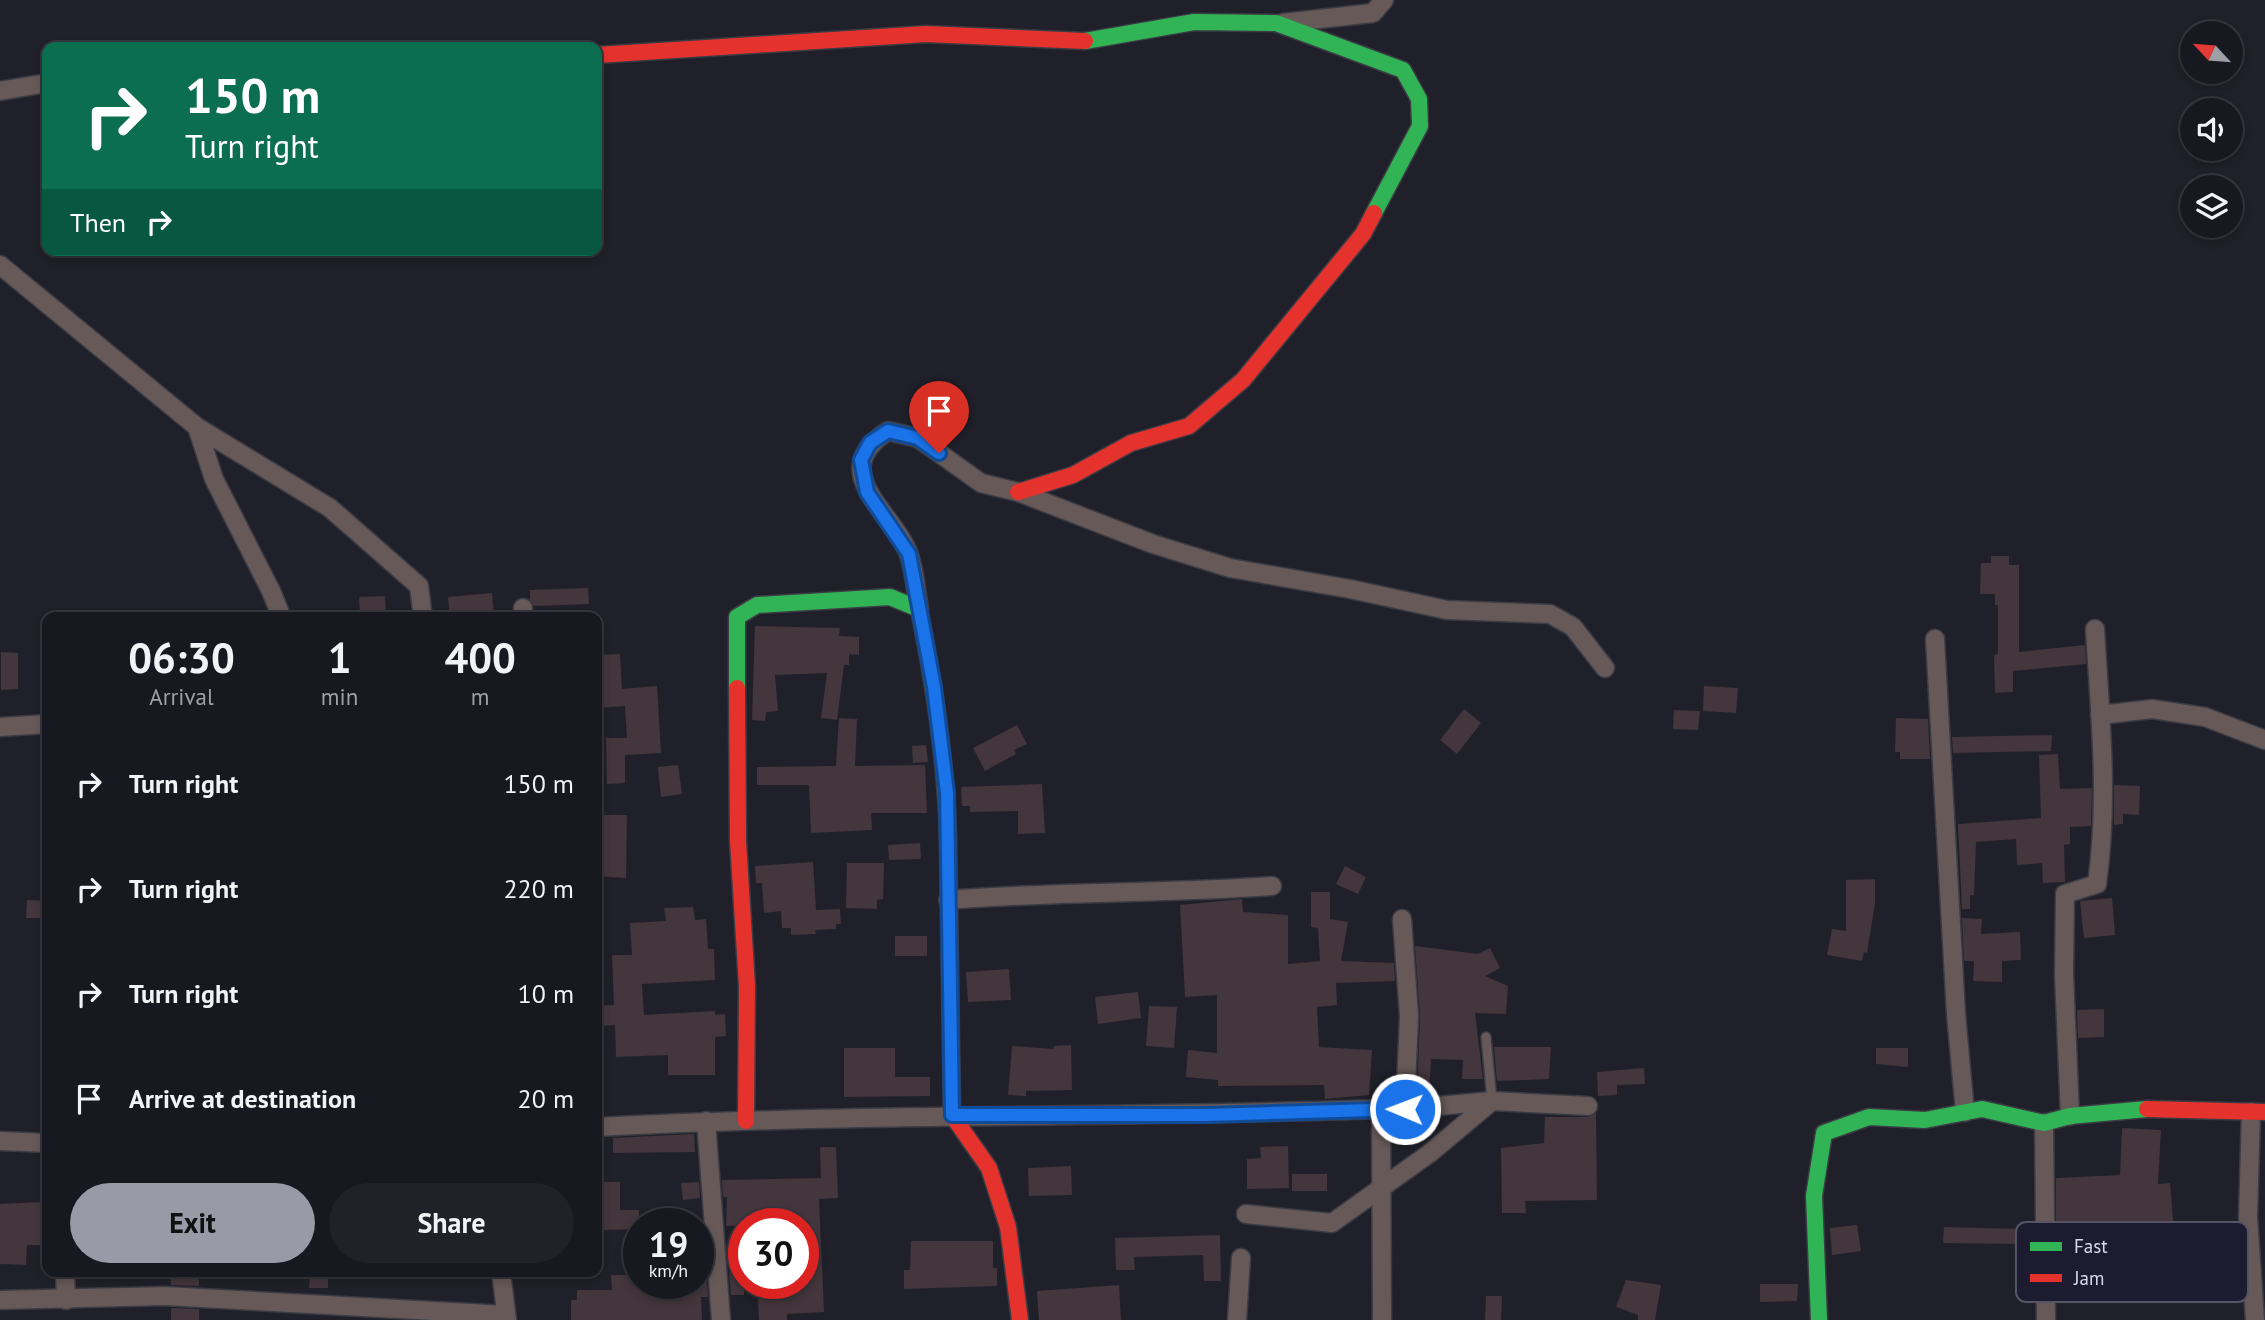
<!DOCTYPE html>
<style>
:root{--surface:#181820;--page:#212129;--text:#f1f3f6;--muted:#9fa0a5;--line:#36373e;--accent:#999aa6}
body{margin:0;font-family:"PT Sans",sans-serif;background:var(--page);color:var(--text);height:100vh;display:flex;flex-direction:column;font-size:26px;white-space:nowrap}
*{box-sizing:border-box;margin:0}
p{font-size:23px;color:var(--muted)}
.icon{flex:none;width:38px;height:38px;fill:none;stroke:currentColor;stroke-width:2;stroke-linecap:round;stroke-linejoin:round}
.map{position:relative;flex:1;overflow:hidden}
.side{position:absolute;left:42px;top:612px;width:560px;height:665px;display:flex;flex-direction:column;background:var(--surface);border-radius:14px;box-shadow:0 4px 10px #0003,0 0 0 2px var(--line)}
.side>*{flex:none}
.hud{position:absolute;left:42px;top:42px;width:560px;height:214px;border-radius:14px;box-shadow:0 4px 10px #0003,0 0 0 2px var(--line);background:#0b6e4f;color:#fff;overflow:hidden}
.needle{width:46px;rotate:296deg}
.controls{position:absolute;left:2180px;top:21px;display:grid;gap:14px}
.controls a{display:grid;place-items:center;width:63px;height:63px;border-radius:50%;background:var(--surface);box-shadow:0 4px 10px #0003,0 0 0 2px var(--line);font-size:35px}
.speed{position:absolute;left:623px;top:1208px;display:flex;gap:14px;font-size:35px;font-weight:700;text-align:center}
.speed>*{display:grid;place-content:center;width:91px;height:91px;border-radius:50%;background:var(--surface);box-shadow:0 4px 10px #0003,0 0 0 2px var(--line);line-height:1}
.speed small{font-size:18px;font-weight:400}
.speed .limit{border:10px solid #d22;background:#fff;color:#111}
.pin{position:absolute;display:grid;place-items:center;width:60px;height:60px;color:#fff;margin:-72px -30px;border-radius:50% 50% 50% 0;rotate:-45deg;box-shadow:0 0 7px #0007}
.pin .icon{rotate:45deg}
.me{position:absolute;width:77px;margin:-38px;rotate:271deg;stroke-linejoin:round;filter:drop-shadow(0 0 5px #0008)}
.turn{display:flex;align-items:center;gap:24px;height:147px;padding:0 28px;font-size:32px}
.turn .icon{width:91px;height:91px;stroke-width:2.5}
.turn b{display:block;font-size:49px;line-height:60px}
.then{display:flex;align-items:center;height:66px;padding:0 28px;background:#0003;gap:14px;font-size:26px}
.eta{display:flex;justify-content:space-evenly;align-items:center;height:119px;text-align:center}
.eta b{font-size:42px;font-weight:700;line-height:49px}
.button{display:flex;gap:14px;margin-top:auto;padding:14px 28px}
.button a{flex:1;height:80px;border-radius:42px;background:var(--accent);color:#111;font-size:28px;font-weight:700;line-height:80px;text-align:center}
.button a+a{background:var(--page);color:var(--text)}
ul{padding:0;list-style:none}
li{display:flex;align-items:center;gap:21px;height:105px;padding:0 28px}
li div{flex:1}
li b{display:block;font-size:26px}
li em{font-style:normal}
.map>svg:first-child{display:block}
.building{fill:#43363c}
.lines{fill:none;stroke-linecap:round;stroke-linejoin:round}
.lane-casing{stroke:#3b3b44;stroke-width:12}
.street-casing{stroke:#3b3b44;stroke-width:21}
.fast-casing{stroke:#3b3b44;stroke-width:19}
.jam-casing{stroke:#3b3b44;stroke-width:19}
.lane{stroke:#665958;stroke-width:9}
.street{stroke:#665958;stroke-width:18}
.fast{stroke:#30b455;stroke-width:16}
.jam{stroke:#e5322d;stroke-width:16}
.route-casing{stroke:#114b97;stroke-width:18}
.route{stroke:#1a73e8;stroke-width:12}
.key{fill:#1c1b2f;stroke:#556;stroke-width:2}
.key-label{font-size:19px;fill:#dadbe8}
</style>
<div class="map">
<svg width="2265" height="1320" viewBox="0 0 2265 1320">
<rect width="100%" height="100%" fill="#20202a"/>
<g class="building">
<polygon points="1991,556 2009,556 2009,565 2019,565 2019,652 2085,645 2086,664 2013,671 2013,692 1995,693 1994,655 1998,654 1998,605 1995,605 1995,594 1980,594 1981,563 1991,563"/>
<polygon points="588,588 589,604 534,606 530,600 530,590"/>
<polygon points="492,593 494,614 488,614 488,618 450,618 448,597"/>
<polygon points="385,596 386,617 368,618 368,614 360,615 359,597"/>
<polygon points="755,626 840,628 839,636 859,637 859,655 849,654 849,665 844,665 837,720 821,718 827,673 775,675 778,711 766,712 765,721 752,720"/>
<polygon points="1,652 18,653 18,689 1,690"/>
<polygon points="620,654 622,689 657,686 661,753 625,755 625,783 607,784 606,738 627,738 625,706 597,708 597,655"/>
<polygon points="1704,686 1738,688 1736,713 1703,711"/>
<polygon points="1464,709 1481,723 1457,754 1440,740"/>
<polygon points="1674,710 1700,711 1698,730 1673,729"/>
<polygon points="839,718 857,719 855,766 925,765 927,813 871,813 872,830 811,833 809,785 757,785 757,767 836,766"/>
<polygon points="1896,718 1928,719 1930,759 1900,759 1900,752 1895,752"/>
<polygon points="1017,725 1027,744 1014,750 1016,754 985,771 973,748"/>
<polygon points="2052,735 2051,751 1953,753 1952,737"/>
<polygon points="926,745 928,762 913,763 912,746"/>
<polygon points="2058,754 2060,789 2092,788 2091,826 2070,827 2070,844 2064,845 2065,882 2043,883 2042,863 2017,865 2016,839 1976,842 1974,895 1970,895 1970,909 1962,909 1958,824 2041,818 2039,755"/>
<polygon points="678,765 682,794 661,797 658,767"/>
<polygon points="1042,784 1045,833 1018,834 1018,811 970,812 970,806 962,806 961,787"/>
<polygon points="2114,785 2140,786 2139,815 2123,814 2123,824 2114,825"/>
<polygon points="597,815 627,815 626,878 598,876 601,852 597,852"/>
<polygon points="920,843 921,859 889,860 888,845"/>
<polygon points="813,862 816,910 840,909 841,924 836,924 836,929 815,930 816,934 791,935 791,928 782,928 781,911 764,913 762,883 756,883 755,866"/>
<polygon points="847,863 884,863 883,899 877,900 877,909 846,908"/>
<polygon points="1345,866 1366,877 1358,894 1336,884"/>
<polygon points="1875,879 1875,903 1867,953 1864,952 1862,961 1827,955 1832,929 1846,931 1846,880"/>
<polygon points="1311,892 1330,892 1330,919 1348,922 1341,961 1394,963 1395,981 1336,983 1337,1005 1317,1007 1319,1047 1372,1050 1369,1095 1325,1099 1324,1085 1218,1086 1218,1080 1186,1077 1188,1050 1217,1053 1217,995 1185,997 1180,905 1242,899 1243,912 1288,915 1288,964 1320,961 1318,928 1311,927"/>
<polygon points="2112,898 2115,935 2084,938 2080,901"/>
<polygon points="27,900 47,901 47,918 26,918"/>
<polygon points="693,907 695,920 706,919 708,949 714,949 715,980 642,984 644,1015 715,1011 715,1015 725,1014 726,1036 715,1037 715,1075 668,1075 668,1055 616,1057 615,1025 597,1026 597,1006 614,1005 612,955 632,955 630,923 666,921 664,908"/>
<polygon points="1962,918 1982,919 1981,934 2020,932 2021,960 2002,961 2002,982 1973,981 1974,961 1964,961"/>
<rect x="895" y="936" width="32" height="20"/>
<polygon points="1415,946 1478,954 1490,948 1500,968 1485,976 1508,986 1506,1014 1475,1013 1483,1079 1462,1079 1463,1060 1431,1059 1429,1095 1417,1095 1420,1016"/>
<polygon points="1009,969 1011,1000 968,1002 966,972"/>
<polygon points="1138,992 1141,1018 1098,1024 1095,997"/>
<polygon points="1149,1006 1177,1007 1174,1048 1146,1046"/>
<polygon points="2104,1009 2104,1037 2078,1038 2077,1010"/>
<polygon points="1071,1045 1072,1090 1026,1091 1026,1096 1008,1095 1012,1046 1054,1049 1054,1046"/>
<polygon points="1494,1047 1551,1047 1549,1079 1497,1081"/>
<polygon points="844,1048 895,1048 895,1077 930,1077 930,1096 844,1097"/>
<polygon points="1876,1048 1908,1048 1908,1067 1876,1064"/>
<polygon points="1644,1068 1645,1084 1617,1085 1617,1095 1598,1096 1597,1072"/>
<polygon points="1596,1113 1597,1200 1525,1201 1526,1213 1502,1213 1501,1148 1544,1143 1545,1117 1587,1117"/>
<polygon points="2122,1128 2161,1130 2158,1184 2170,1183 2175,1244 2125,1246 2126,1227 2056,1226 2056,1178 2120,1175"/>
<polygon points="694,1134 695,1152 613,1153 613,1138"/>
<polygon points="1288,1146 1289,1188 1247,1189 1247,1159 1261,1158 1260,1147"/>
<polygon points="820,1147 836,1147 838,1198 819,1199 824,1312 787,1314 787,1320 759,1320 757,1283 803,1283 803,1223 726,1226 727,1197 723,1197 722,1180 821,1178"/>
<polygon points="1071,1166 1072,1195 1029,1196 1028,1168"/>
<rect x="1292" y="1174" width="35" height="17"/>
<polygon points="600,1182 620,1182 620,1210 639,1210 639,1229 603,1230"/>
<polygon points="699,1182 700,1198 683,1200 681,1183"/>
<polygon points="41,1202 43,1245 27,1245 26,1265 0,1264 0,1204"/>
<polygon points="1857,1225 1861,1251 1832,1255 1830,1228"/>
<polygon points="1944,1227 2020,1229 2020,1244 1943,1243"/>
<polygon points="1220,1235 1221,1281 1204,1281 1203,1255 1134,1257 1135,1270 1116,1270 1115,1238"/>
<polygon points="911,1241 993,1241 993,1268 997,1268 997,1286 904,1289 904,1270 910,1270"/>
<polygon points="744,1271 744,1295 731,1295 729,1272"/>
<polygon points="170,1272 199,1272 199,1286 171,1285"/>
<polygon points="310,1272 328,1272 328,1288 309,1288"/>
<polygon points="698,1272 706,1272 708,1297 701,1297 702,1320 571,1320 571,1300 577,1300 577,1290 612,1290 611,1275 639,1275 639,1283 698,1283"/>
<polygon points="1626,1280 1661,1285 1655,1320 1638,1320 1638,1315 1616,1307"/>
<polygon points="1760,1284 1798,1284 1797,1301 1760,1302"/>
<polygon points="1119,1285 1121,1320 1039,1320 1037,1291"/>
<polygon points="1486,1296 1502,1296 1501,1320 1485,1320"/>
<polygon points="171,1308 199,1309 199,1320 171,1320"/>
</g>
<g class="lines">
<g class="lane-casing">
<polyline id="lane" points="1486,1037 1492,1101"/>
</g>
<g class="street-casing">
<g id="street">
<polyline points="1283,23 1373,13 1384,0"/>
<polyline points="0,91 47,83"/>
<polyline points="0,265 197,427 330,508 419,586 423,618"/>
<polyline points="197,427 214,479 271,591 282,618"/>
<path d="M 919,609 C 916,592 915,572 909,555 C 894,512 824,472 888,431 L 918,438 L 981,483 L 1018,492 L 1153,544 L 1230,568 L 1350,589 L 1447,610 L 1550,614 L 1573,627 L 1605,668"/>
<polyline points="523,618 523,608"/>
<polyline points="1935,639 1956,1014 1965,1112"/>
<polyline points="2100,715 2152,709 2205,717 2265,740"/>
<polyline points="0,727 47,724"/>
<path d="M 948,900 C 1056,891 1164,894 1272,886"/>
<polyline points="1402,919 1409,1016 1405,1109"/>
<polyline points="1381,1109 1405,1109 1492,1101 1588,1106"/>
<polyline points="2251,1112 2248,1217 2255,1320"/>
<path d="M 2070,1116 L 2064,974 L 2065,894 L 2097,884 C 2109,798 2100,715 2095,629"/>
<polyline points="706,1121 721,1320"/>
<polyline points="2044,1123 2046,1320"/>
<path d="M 597,1127 C 858,1113 1120,1118 1381,1109 L 1382,1320"/>
<polyline points="0,1141 47,1143"/>
<polyline points="1246,1214 1332,1223 1430,1153 1492,1101"/>
<polyline points="65,1272 66,1300"/>
<polyline points="501,1272 507,1320"/>
<polyline points="0,1300 165,1296 506,1315"/>
<polyline points="1237,1320 1241,1258"/>
</g>
</g>
<g class="fast-casing">
<g id="fast">
<polyline points="1085,41 1194,22 1276,23 1403,70 1419,99 1420,126 1374,213"/>
<path d="M 737,688 L 737,617 L 757,605 L 890,597 L 919,609 C 934,685 946,760 948,837"/>
<polyline points="1819,1320 1814,1196 1824,1133 1869,1117 1925,1120 1982,1109 2044,1123 2070,1116 2147,1109"/>
</g>
</g>
<g class="jam-casing">
<g id="jam">
<polyline points="597,55 926,34 1085,41"/>
<polyline points="1018,492 1073,475 1131,443 1189,426 1243,380 1363,234 1374,213"/>
<polyline points="737,688 738,841 747,986 746,1121"/>
<polyline points="948,837 952,1115 989,1168 1008,1227 1020,1320"/>
<polyline points="2147,1109 2265,1112"/>
</g>
</g>
<use href="#lane" class="lane"/>
<use href="#street" class="street"/>
<use href="#fast" class="fast"/>
<use href="#jam" class="jam"/>
</g>
<g class="lines">
<g class="route-casing">
<polyline id="route" points="939,453 918,438 888,431 870,443 861,460 867,492 909,554 934,687 947,793 952,1115 1206,1115 1405,1109"/>
</g>
<use href="#route" class="route"/>
</g>
<rect x="2016" y="1222" width="232" height="80" rx="10" class="key"/>
<rect x="2030" y="1242" width="32" height="9" fill="#30b455"/>
<rect x="2030" y="1274" width="32" height="8" fill="#e5322d"/>
<g class="key-label">
<text x="2074" y="1253">Fast</text>
<text x="2074" y="1285">Jam</text>
</g>
</svg>
<div class="controls">
<a><svg class="needle" viewBox="-14 -14 28 28"><path d="M0-13l5 13h-10z" fill="#e53935"/><path d="M0 13l5-13h-10z" fill="#9fa0a5"/></svg></a>
<a><svg class="icon" aria-label="sound" viewBox="0 0 24 24"><path d="M4 9h4l5-4v14l-5-4H4zM17 9q2 3 0 6"/></svg></a>
<a><svg class="icon" aria-label="layers" viewBox="0 0 24 24"><path d="M12 4l9 5-9 5-9-5zM3 14l9 5 9-5"/></svg></a>
</div>
<div class="speed"><div>19<small>km/h</small></div><div class="limit">30</div></div>
<div class="pin" style="left:939px;top:453px;background:#d93025"><svg class="icon" aria-label="arrive" viewBox="0 0 24 24"><path d="M6 21V4h12l-3 4 3 4H6"/></svg></div>
<svg class="me" style="left:1405px;top:1109px" viewBox="-20 -20 40 40"><circle r="17" fill="#1a73e8" stroke="#fff" stroke-width="3"/><path d="M0-11L8 9 0 5-8 9z" fill="#fff"/></svg>
<div class="hud">
<div class="turn"><svg class="icon" aria-label="right" viewBox="0 0 24 24"><path d="M7 20v-9h11M14 6l5 5-5 5"/></svg><div><b>150 m</b>Turn right</div></div>
<div class="then">Then<svg class="icon" aria-label="right" viewBox="0 0 24 24"><path d="M7 20v-9h11M14 6l5 5-5 5"/></svg></div>
</div>
<section class="side">
<div class="eta">
<div><b>06:30</b><p>Arrival</p></div>
<div><b>1</b><p>min</p></div>
<div><b>400</b><p>m</p></div>
</div>
<ul>
<li><svg class="icon" aria-label="right" viewBox="0 0 24 24"><path d="M7 20v-9h11M14 6l5 5-5 5"/></svg><div><b>Turn right</b></div><em>150 m</em></li>
<li><svg class="icon" aria-label="right" viewBox="0 0 24 24"><path d="M7 20v-9h11M14 6l5 5-5 5"/></svg><div><b>Turn right</b></div><em>220 m</em></li>
<li><svg class="icon" aria-label="right" viewBox="0 0 24 24"><path d="M7 20v-9h11M14 6l5 5-5 5"/></svg><div><b>Turn right</b></div><em>10 m</em></li>
<li><svg class="icon" aria-label="arrive" viewBox="0 0 24 24"><path d="M6 21V4h12l-3 4 3 4H6"/></svg><div><b>Arrive at destination</b></div><em>20 m</em></li>
</ul>
<div class="button"><a>Exit</a><a>Share</a></div>
</section>
</div>
